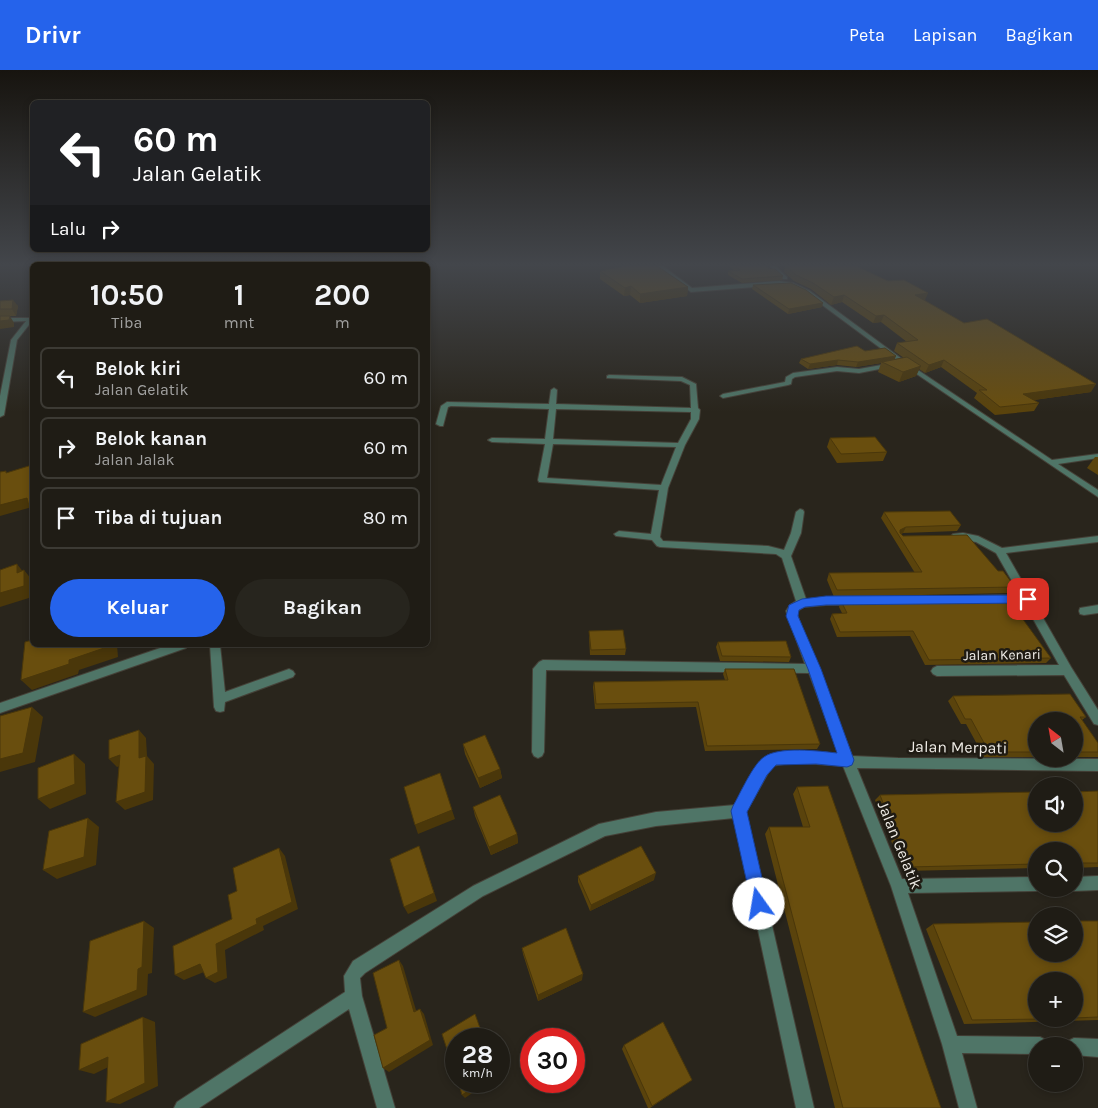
<!DOCTYPE html>
<html lang="id">
<meta charset="utf-8">
<style>
:root{--surface:#1f1c15;--page:#27251e;--text:#f1f3f6;--muted:#a1a1a0;--line:#3c3a34;--accent:#2563eb}
body{margin:0;font-family:Karla,sans-serif;background:var(--page);color:var(--text);height:100vh;display:flex;flex-direction:column;font-size:19px;white-space:nowrap}
*{box-sizing:border-box;margin:0}
p{font-size:16px;color:var(--muted)}
.icon{flex:none;width:28px;height:28px;fill:none;stroke:currentColor;stroke-width:2;stroke-linecap:round;stroke-linejoin:round}
.map{position:relative;flex:1;overflow:hidden}
.drawer{position:absolute;left:30px;top:192px;width:400px;height:385px;display:flex;flex-direction:column;background:var(--surface);border-radius:8px;box-shadow:0 2px 8px #0003,0 0 0 1px var(--line)}
.drawer>*{flex:none}
.top-card{position:absolute;left:30px;top:30px;width:400px;height:152px;border-radius:8px;box-shadow:0 2px 8px #0003,0 0 0 1px var(--line);background:#202124;color:#fff;overflow:hidden}
.needle{width:32px;rotate:329deg}
.tools{position:absolute;left:1028px;top:642px;display:grid;gap:10px}
.tools a{display:grid;place-items:center;width:55px;height:55px;border-radius:50%;background:var(--surface);box-shadow:0 2px 8px #0003,0 0 0 1px var(--line);font-size:25px}
.speed{position:absolute;left:445px;top:958px;display:flex;gap:10px;font-size:25px;font-weight:700;text-align:center}
.speed>*{display:grid;place-content:center;width:65px;height:65px;border-radius:50%;background:var(--surface);box-shadow:0 2px 8px #0003,0 0 0 1px var(--line);line-height:1}
.speed small{font-size:12px;font-weight:400}
.speed .limit{border:8px solid #d22;background:#fff;color:#111}
.pin{position:absolute;display:grid;place-items:center;width:42px;height:42px;color:#fff;margin:-21px;border-radius:10px;box-shadow:0 2px 8px #0006}
.me{position:absolute;width:55px;margin:-28px;rotate:347deg;stroke-linejoin:round;filter:drop-shadow(0 0 4px #0008)}
.turn{display:flex;align-items:center;gap:18px;height:105px;padding:0 20px;font-size:22px}
.turn .icon{width:65px;height:65px;stroke-width:2.5}
.turn b{display:block;font-size:35px;line-height:42px}
.then{display:flex;align-items:center;height:48px;padding:0 20px;background:#0003;gap:10px;font-size:19px}
.eta{display:flex;justify-content:space-evenly;align-items:center;height:85px;text-align:center}
.eta b{font-size:30px;font-weight:700;line-height:35px}
.action{display:flex;gap:10px;margin-top:auto;padding:10px 20px}
.action a{flex:1;height:58px;border-radius:30px;background:var(--accent);color:#fff;font-size:20px;font-weight:700;line-height:58px;text-align:center}
.action a+a{background:var(--page);color:var(--text)}
ul{padding:0;list-style:none}
li{display:flex;align-items:center;gap:15px;height:62px;margin:0 10px 8px;padding:0 10px;border:2px solid var(--line);border-radius:8px}
li div{flex:1}
li b{display:block;font-size:19px}
li em{font-style:normal}
header{display:flex;align-items:center;gap:30px;box-sizing:border-box;height:70px;padding:0 25px;background:var(--accent);color:#fff}
header strong{font-size:24px}
nav{display:flex;gap:28px;margin-inline-start:auto;font-size:18px}
.map>svg:first-child{display:block}
.lines{fill:none;stroke-linecap:round;stroke-linejoin:round}
.minor-casing{stroke:#454138;stroke-width:2}
.minor{fill:#4f7567;fill-rule:evenodd}
.wall{fill:#5a430c;fill-rule:evenodd}
.shaded-wall{fill:#4a370a}
.building{fill:#694e0e;stroke:#4a370a}
.route{fill:#2563eb;stroke:#184099}
.labels{text-anchor:middle;dominant-baseline:central;stroke-width:5;stroke-linejoin:round;paint-order:stroke}
.street-label{font-size:14px;fill:#eeebe5;stroke:#1f1b13}
.near-street-label{font-size:16px;fill:#eeebe5;stroke:#1f1b13}
</style>
<header>
<strong>Drivr</strong>
<nav><a>Peta</a><a>Lapisan</a><a>Bagikan</a></nav>
</header>
<div class="map">
<svg width="1098" height="1038" viewBox="0 0 1098 1038">
<rect width="100%" height="100%" fill="#29251c"/>
<g class="lines">
<g class="minor-casing">
<g id="minor">
<polygon points="658,196 663,196 692,218 779,211 793,213 810,221 906,292 1052,390 1098,384 1098,388 1058,394 1098,420 1098,427 902,294 806,223 790,215 779,215 691,222"/>
<polygon points="770,196 775,196 787,207 787,209 783,209"/>
<polygon points="0,248 32,248 32,251 17,270 4,345 0,347 0,326 11,270 26,251 0,252"/>
<polygon points="893,293 896,295 895,296 859,303 837,301 795,307 792,309 791,314 788,315 723,328 720,326 723,324 785,312 786,307 793,303 837,297 859,299"/>
<path d="M 609,305 L 682,307 L 696,314 L 698,338 L 700,340 L 699,349 L 685,375 L 668,418 L 660,467 L 663,471 L 768,476 L 784,480 L 791,463 L 796,442 L 800,439 L 803,440 L 804,442 L 801,463 L 791,486 L 806,529 L 1020,525 L 996,483 L 976,472 L 953,468 L 951,466 L 953,464 L 963,463 L 978,466 L 1002,478 L 1098,466 L 1098,472 L 1006,483 L 1071,597 L 1098,640 L 1098,655 L 1094,654 L 1064,605 L 937,606 L 933,604 L 931,601 L 933,598 L 937,596 L 1059,595 L 1024,533 L 826,535 L 804,537 L 796,542 L 852,686 L 898,688 L 1098,689 L 1098,701 L 857,698 L 902,809 L 1036,807 L 1036,819 L 1041,819 L 1036,821 L 908,823 L 957,966 L 1040,967 L 1046,970 L 1048,976 L 1036,976 L 1036,984 L 962,983 L 977,1038 L 959,1038 L 942,974 L 891,816 L 843,696 L 803,693 L 790,693 L 772,696 L 746,742 L 814,1038 L 796,1038 L 734,748 L 656,756 L 605,766 L 483,826 L 365,903 L 360,908 L 362,926 L 395,1038 L 377,1038 L 349,939 L 199,1038 L 174,1038 L 177,1032 L 345,922 L 344,906 L 353,891 L 473,816 L 599,754 L 656,742 L 735,735 L 764,688 C 788,679 813,681 839,684 L 809,603 L 546,600 L 544,682 L 542,686 L 538,688 L 534,686 L 532,682 L 533,599 L 539,592 L 543,590 L 805,594 L 786,541 L 790,535 L 796,531 L 782,488 L 776,484 L 660,477 L 657,476 L 652,470 L 616,466 L 614,464 L 619,461 L 651,464 L 659,420 L 539,412 L 538,410 L 545,374 L 492,372 L 488,370 L 492,368 L 545,369 L 549,339 L 451,336 L 448,337 L 443,356 L 440,356 L 436,354 L 441,336 L 447,332 L 549,334 L 551,320 L 554,318 L 557,320 L 556,334 L 691,338 L 690,315 L 681,311 L 607,308 L 607,306 ZM 556,339 L 691,342 L 691,349 L 678,373 L 553,369 ZM 553,374 L 676,377 L 661,415 L 547,408 Z"/>
<polygon points="1098,535 1098,543 1084,545 1080,544 1079,541 1080,538"/>
<polygon points="169,575 187,575 186,578 0,643 0,633"/>
<polygon points="210,575 220,575 225,622 289,599 293,601 295,604 293,607 225,632 224,641 220,642 216,641 214,637"/>
<polygon points="1098,806 1098,820 1074,821 1069,819 1074,819 1074,807"/>
<polygon points="1074,968 1098,969 1098,987 1074,985 1074,976 1066,976 1068,971"/>
</g>
</g>
<use href="#minor" class="minor"/>
</g>
<g class="wall">
<polygon points="728,196 765,196 783,206 782,210 742,213 728,205 728,201 734,200"/>
<polygon points="785,196 856,196 888,211 928,223 924,230 964,253 1091,322 1034,330 1039,333 1034,341 995,345 974,328 977,323 941,297 925,303 919,299 916,306 899,312 878,302 881,293 856,297 837,295 808,299 799,293 801,289 865,281 895,289 904,288 894,281 897,273 907,272 881,252 873,253 842,232 831,235 811,219 794,211 784,202"/>
<polygon points="600,201 688,217 687,226 640,233 630,225 624,226 600,209"/>
<polygon points="753,215 822,237 788,244 752,219"/>
<polygon points="0,231 18,236 16,246 0,246"/>
<polygon points="830,368 887,382 883,391 837,393 827,377"/>
<polygon points="1095,387 1098,387 1098,405 1087,398"/>
<polygon points="884,442 961,455 957,461 903,463 901,464 903,466 998,501 1015,517 1010,523 834,527 827,510 829,503 915,503 881,448"/>
<polygon points="841,531 1051,588 1046,593 925,595 910,566 837,567 830,549 832,544 842,543 839,537"/>
<polygon points="589,561 626,579 625,585 590,585 589,566"/>
<polygon points="718,572 791,587 789,592 720,591 716,577"/>
<polygon points="725,599 820,674 817,679 705,681 696,637 595,639 593,617 594,612 725,610 723,604"/>
<polygon points="953,626 1086,647 1082,650 1098,673 1098,687 1074,687 1074,651 1036,651 1036,687 984,687 966,654 961,654 948,631"/>
<polygon points="463,674 500,699 502,708 480,718 465,684"/>
<polygon points="797,717 941,1038 835,1038 765,764 769,757 803,757 793,724"/>
<polygon points="1098,721 1098,797 1074,798 1074,781 1036,781 1036,798 903,801 875,730 880,725"/>
<polygon points="473,737 517,764 518,773 491,785 475,746"/>
<polygon points="578,806 654,810 590,841 578,812"/>
<path d="M 1098,851 L 1098,950 L 964,954 L 926,859 L 933,854 ZM 1074,911 L 1074,949 L 1036,949 Z"/>
<polygon points="522,878 582,910 538,931 523,884"/>
<polygon points="624,975 687,1013 650,1038 648,1038 622,979"/>
</g>
<g class="shaded-wall">
<polygon points="631,216 630,225 624,226 625,218"/>
<polygon points="688,217 687,226 640,233 640,224"/>
<polygon points="928,223 925,230 912,232 915,225"/>
<polygon points="844,225 842,232 831,235 834,227"/>
<polygon points="13,230 18,236 16,246 12,239"/>
<polygon points="823,233 822,237 788,244 789,239"/>
<polygon points="884,245 881,252 873,253 876,246"/>
<polygon points="10,246 14,253 14,257 0,259 0,251"/>
<polygon points="896,286 894,291 882,292 881,293 856,297 858,292"/>
<polygon points="838,290 837,295 808,299 810,294"/>
<polygon points="944,290 941,297 925,303 929,295"/>
<polygon points="921,296 916,306 899,312 903,302"/>
<polygon points="1096,314 1091,322 1019,332 1023,324"/>
<polygon points="27,428 32,437 0,446 0,435"/>
<polygon points="906,457 903,463 899,465 900,460"/>
<polygon points="17,494 24,503 24,500 32,510 32,527 0,537 0,523 17,503"/>
<polygon points="109,575 117,575 118,587 79,600 78,604 32,620 21,610 69,590"/>
<polygon points="32,637 43,647 35,692 0,702 0,689"/>
<polygon points="139,660 146,668 147,686 154,694 153,730 125,740 116,732 139,688"/>
<polygon points="74,684 85,694 86,724 50,739 38,729"/>
<polygon points="120,685 128,693 117,697 109,689"/>
<polygon points="500,699 502,708 480,718 478,708"/>
<polygon points="452,740 455,749 418,764 415,755"/>
<polygon points="88,748 99,757 96,795 57,809 43,800"/>
<polygon points="517,764 518,773 491,785 489,777"/>
<polygon points="419,776 437,831 408,844 404,837"/>
<polygon points="279,778 285,786 298,839 263,856 264,860 225,880 227,908 215,913 206,908 216,874 256,849"/>
<polygon points="656,803 654,810 590,841 591,835"/>
<polygon points="144,851 154,858 152,903 148,904 147,925 95,947 83,942 138,899"/>
<polygon points="399,890 403,896 418,947 414,942"/>
<polygon points="200,894 209,900 184,910 175,905"/>
<polygon points="583,904 582,910 538,931 538,925"/>
<polygon points="420,939 424,944 433,975 389,1002 383,998"/>
<polygon points="143,947 155,952 158,1016 120,1034 106,1032"/>
<polygon points="108,987 121,991 94,1004 79,1000"/>
<polygon points="483,1011 490,1011 465,1028 462,1025"/>
</g>
<g class="building">
<polygon points="626,196 657,196 688,217 640,224 631,216 625,218 600,201"/>
<polygon points="735,196 765,196 770,199 775,199 783,206 742,209 728,201 740,200"/>
<polygon points="787,196 856,196 888,211 904,210 928,223 915,225 964,253 987,249 1096,314 1023,324 1039,333 1000,337 979,320 987,320 944,290 929,295 897,273 918,270 884,245 876,246 844,225 834,227 813,213 796,205"/>
<polygon points="791,213 806,220 823,233 789,239 753,215"/>
<polygon points="13,230 12,239 0,239 0,231"/>
<polygon points="0,246 10,246 9,250 0,251"/>
<polygon points="857,276 865,281 885,278 896,286 858,292 838,290 810,294 801,289"/>
<polygon points="907,287 921,296 903,302 882,292"/>
<polygon points="875,367 887,382 841,384 830,368"/>
<polygon points="32,395 32,448 27,428 0,435 0,402 6,401 6,403"/>
<polygon points="950,441 961,455 906,457 900,460 900,463 903,466 967,465 998,501 1003,501 1015,517 837,520 829,503 922,502 884,442"/>
<polygon points="17,494 17,503 24,500 24,516 0,523 0,500"/>
<polygon points="1009,530 1051,588 929,590 913,561 840,562 832,544 847,543 841,531"/>
<polygon points="623,560 626,579 591,580 589,561"/>
<polygon points="32,570 32,575 109,575 110,576 69,590 69,594 21,610 25,572"/>
<polygon points="786,571 791,587 722,586 718,572"/>
<polygon points="725,599 794,599 820,674 707,676 698,632 596,634 594,612 728,610"/>
<polygon points="1070,624 1086,647 1080,647 1098,673 1098,682 1074,682 1074,651 1036,651 1036,682 989,682 971,649 965,649 953,626"/>
<polygon points="32,637 23,683 0,689 0,646"/>
<polygon points="139,660 139,688 146,686 145,722 116,732 120,685 109,689 109,670"/>
<polygon points="485,665 500,699 478,708 463,674"/>
<polygon points="74,684 75,714 38,729 38,698"/>
<polygon points="440,703 452,740 415,755 404,717"/>
<polygon points="828,716 941,1038 843,1038 769,757 810,757 797,717"/>
<polygon points="1098,721 1098,793 1074,793 1074,781 1036,781 1036,794 908,797 880,725 1036,722 1036,754 1074,754 1074,722"/>
<polygon points="500,725 517,764 489,777 473,737"/>
<polygon points="88,748 84,787 43,800 49,761"/>
<polygon points="419,776 434,823 404,837 390,789"/>
<polygon points="641,776 656,803 591,835 578,806"/>
<polygon points="279,778 292,832 256,849 257,854 216,874 218,902 206,908 200,894 175,905 173,876 232,849 228,825 237,821 233,798"/>
<polygon points="144,851 142,897 138,899 137,920 83,942 90,871"/>
<polygon points="1074,851 1098,851 1098,947 1074,948 1074,911 1036,911 1036,949 1044,949 972,950 933,854 1036,852 1036,884 1074,884"/>
<polygon points="566,858 583,904 538,925 522,878"/>
<polygon points="399,890 414,942 420,939 430,970 383,998 374,965 387,958 373,903"/>
<polygon points="475,944 484,969 456,969 456,1007 442,964"/>
<polygon points="143,947 145,1013 106,1032 108,987 79,1000 81,974"/>
<polygon points="663,952 692,1010 652,1036 624,975"/>
<polygon points="458,1011 483,1011 462,1025"/>
</g>
<linearGradient id="sky" x2="0" y2="1"><stop stop-color="#17140f"/><stop offset="0.57" stop-color="#43464b"/><stop offset="1" stop-color="#43464b" stop-opacity="0"/></linearGradient>
<rect width="1098" height="342" fill="url(#sky)"/>
<path class="route" d="M 1028,525 L 1034,529 L 1028,533 L 826,535 L 805,537 L 799,540 L 798,546 L 821,599 L 854,690 L 852,695 L 847,697 L 816,694 L 776,695 L 767,705 L 747,742 L 768,834 L 765,840 L 759,843 L 753,840 L 731,741 L 733,736 C 740,724 753,694 764,687 C 779,676 819,681 837,683 L 808,599 L 786,546 L 789,535 L 802,529 L 826,526 Z"/>
<g class="labels">
<g class="street-label">
<text transform="translate(1002 585) rotate(-1)">Jalan Kenari</text>
</g>
<g class="near-street-label">
<text transform="translate(958 677) rotate(1)">Jalan Merpati</text>
<text transform="translate(900 775) rotate(68)">Jalan Gelatik</text>
</g>
</g>
</svg>
<div class="tools">
<a><svg class="needle" viewBox="-14 -14 28 28"><path d="M0-13l5 13h-10z" fill="#e53935"/><path d="M0 13l5-13h-10z" fill="#a1a1a0"/></svg></a>
<a><svg class="icon" aria-label="sound" viewBox="0 0 24 24"><path d="M4 9h4l5-4v14l-5-4H4zM17 9q2 3 0 6"/></svg></a>
<a><svg class="icon" aria-label="search" viewBox="0 0 24 24"><circle cx="10" cy="10" r="6"/><path d="M15 15l6 6"/></svg></a>
<a><svg class="icon" aria-label="layers" viewBox="0 0 24 24"><path d="M12 4l9 5-9 5-9-5zM3 14l9 5 9-5"/></svg></a>
<a>+</a>
<a>−</a>
</div>
<div class="speed"><div>28<small>km/h</small></div><div class="limit">30</div></div>
<div class="pin" style="left:1028px;top:529px;background:#d93025"><svg class="icon" aria-label="arrive" viewBox="0 0 24 24"><path d="M6 21V4h12l-3 4 3 4H6"/></svg></div>
<svg class="me" style="left:759px;top:834px" viewBox="-20 -20 40 40"><circle r="19" fill="#fff"/><path d="M0-13L10 11 0 6-10 11z" fill="#2563eb"/></svg>
<div class="top-card">
<div class="turn"><svg class="icon" aria-label="left" viewBox="0 0 24 24"><path d="M17 20v-9H6M10 6l-5 5 5 5"/></svg><div><b>60 m</b>Jalan Gelatik</div></div>
<div class="then">Lalu<svg class="icon" aria-label="right" viewBox="0 0 24 24"><path d="M7 20v-9h11M14 6l5 5-5 5"/></svg></div>
</div>
<section class="drawer">
<div class="eta">
<div><b>10:50</b><p>Tiba</p></div>
<div><b>1</b><p>mnt</p></div>
<div><b>200</b><p>m</p></div>
</div>
<ul>
<li><svg class="icon" aria-label="left" viewBox="0 0 24 24"><path d="M17 20v-9H6M10 6l-5 5 5 5"/></svg><div><b>Belok kiri</b><p>Jalan Gelatik</p></div><em>60 m</em></li>
<li><svg class="icon" aria-label="right" viewBox="0 0 24 24"><path d="M7 20v-9h11M14 6l5 5-5 5"/></svg><div><b>Belok kanan</b><p>Jalan Jalak</p></div><em>60 m</em></li>
<li><svg class="icon" aria-label="arrive" viewBox="0 0 24 24"><path d="M6 21V4h12l-3 4 3 4H6"/></svg><div><b>Tiba di tujuan</b></div><em>80 m</em></li>
</ul>
<div class="action"><a>Keluar</a><a>Bagikan</a></div>
</section>
</div>
